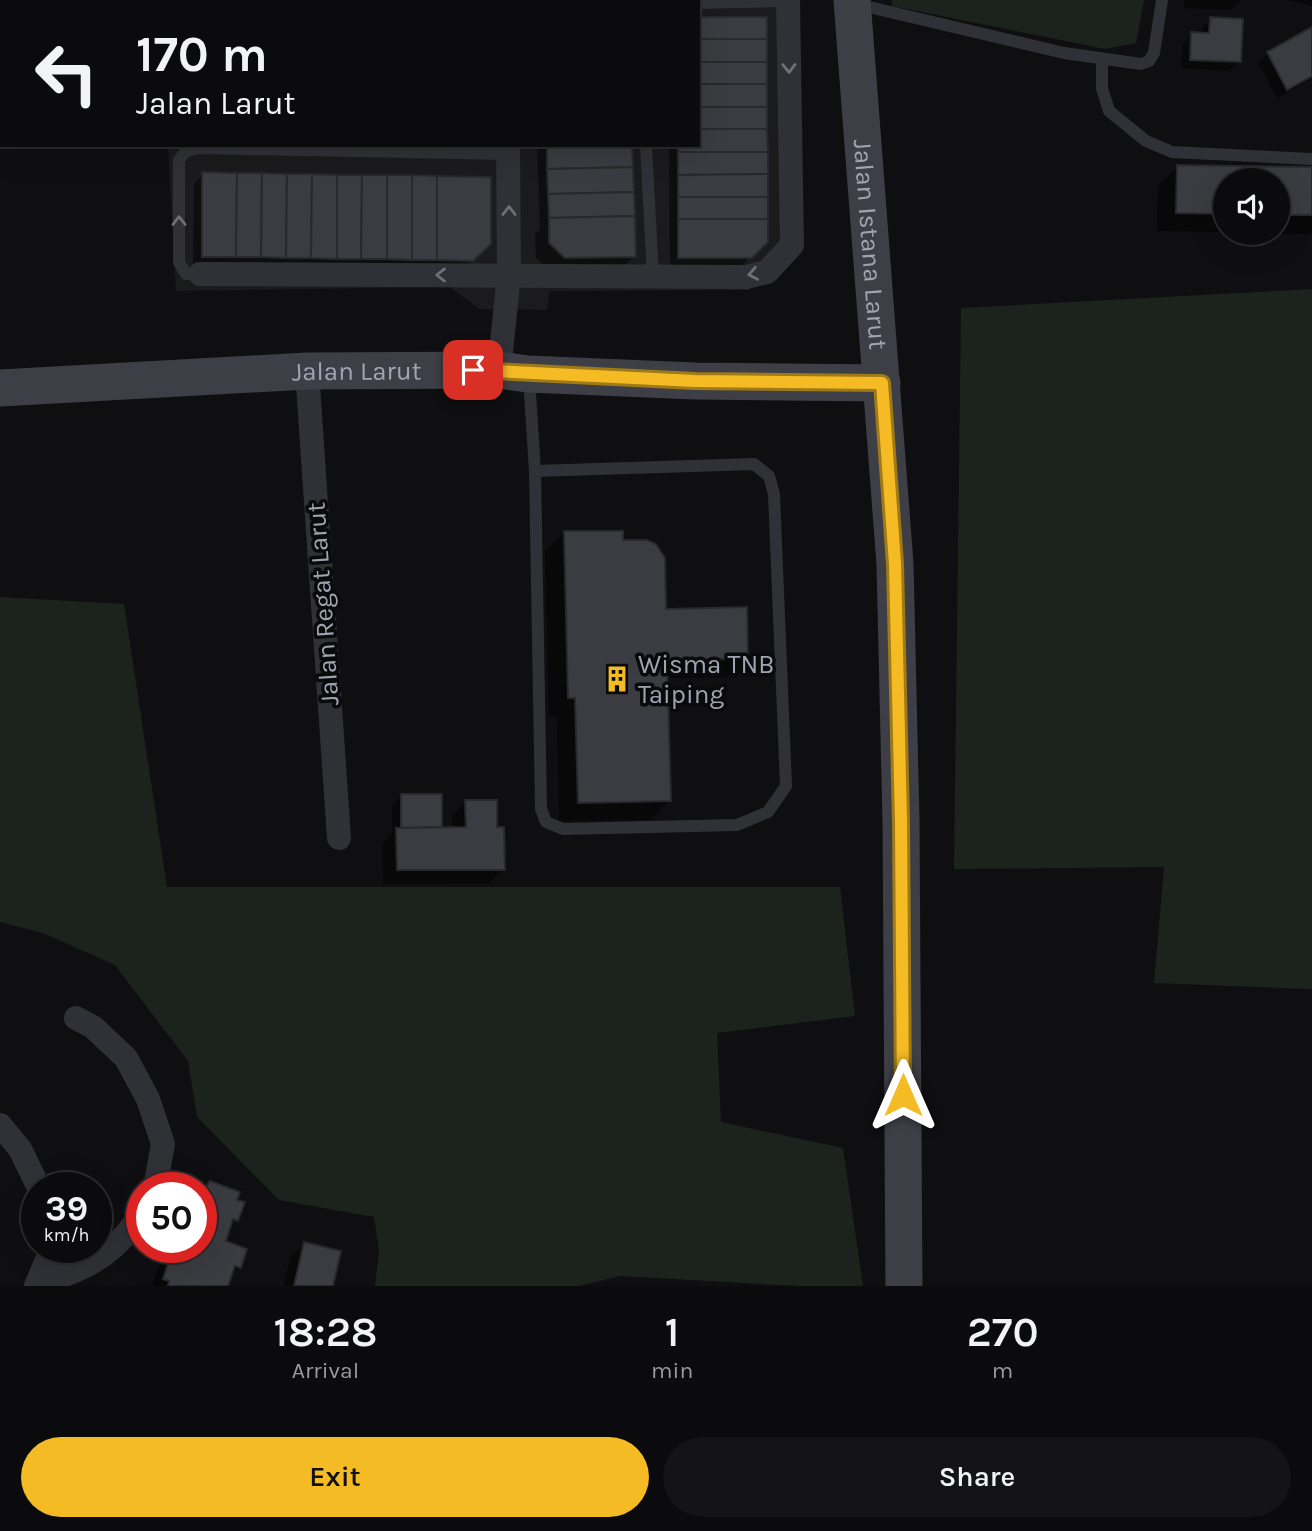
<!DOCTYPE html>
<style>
:root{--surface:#0b0b0d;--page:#141416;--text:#f1f3f6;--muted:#9a9b9d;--line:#2b2b2e;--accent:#f4bb24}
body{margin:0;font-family:Karla,sans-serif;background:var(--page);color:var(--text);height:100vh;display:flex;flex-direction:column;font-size:26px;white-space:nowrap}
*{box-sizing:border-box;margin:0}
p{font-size:23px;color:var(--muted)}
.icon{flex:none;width:38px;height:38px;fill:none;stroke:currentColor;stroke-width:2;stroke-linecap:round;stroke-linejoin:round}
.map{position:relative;height:1286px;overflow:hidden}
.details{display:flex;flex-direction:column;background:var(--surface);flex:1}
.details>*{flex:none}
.banner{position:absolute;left:0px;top:0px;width:700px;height:147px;box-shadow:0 7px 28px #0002,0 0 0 2px var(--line);background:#0b0b0d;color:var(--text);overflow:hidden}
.fabs{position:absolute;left:1213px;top:168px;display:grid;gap:14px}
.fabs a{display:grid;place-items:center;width:77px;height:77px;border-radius:50%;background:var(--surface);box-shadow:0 7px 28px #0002,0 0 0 2px var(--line);font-size:35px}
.speed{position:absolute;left:21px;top:1172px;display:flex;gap:14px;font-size:35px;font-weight:700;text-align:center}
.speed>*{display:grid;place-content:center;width:91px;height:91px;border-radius:50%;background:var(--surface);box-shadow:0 7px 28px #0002,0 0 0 2px var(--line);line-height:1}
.speed small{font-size:18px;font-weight:400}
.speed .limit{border:10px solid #d22;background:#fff;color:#111}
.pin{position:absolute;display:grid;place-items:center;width:60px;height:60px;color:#fff;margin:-30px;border-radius:14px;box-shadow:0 4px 10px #0006}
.me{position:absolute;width:77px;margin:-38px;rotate:0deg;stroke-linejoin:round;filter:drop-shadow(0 0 5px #0008)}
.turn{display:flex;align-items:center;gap:24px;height:147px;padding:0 21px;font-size:32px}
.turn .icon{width:91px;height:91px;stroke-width:2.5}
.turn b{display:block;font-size:49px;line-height:60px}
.eta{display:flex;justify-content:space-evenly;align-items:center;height:119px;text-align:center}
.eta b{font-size:42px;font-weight:600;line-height:49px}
.primary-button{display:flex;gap:14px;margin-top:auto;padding:14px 21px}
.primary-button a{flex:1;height:80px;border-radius:42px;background:var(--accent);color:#111;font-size:28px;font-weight:600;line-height:80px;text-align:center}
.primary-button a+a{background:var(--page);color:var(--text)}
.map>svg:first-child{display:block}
.built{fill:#1b1b1d}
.green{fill:#1c231d}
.shadow{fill:#0007}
.building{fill:#3b3c41;stroke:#29292d;stroke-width:2}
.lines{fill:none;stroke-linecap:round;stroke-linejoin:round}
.lane{stroke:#303136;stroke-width:12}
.street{stroke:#303136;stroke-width:24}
.secondary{stroke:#3e3f46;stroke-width:37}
.oneway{stroke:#6e707a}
.route-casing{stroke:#9f7a17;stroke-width:18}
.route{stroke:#f4bb24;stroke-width:12}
.labels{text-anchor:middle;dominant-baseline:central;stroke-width:7;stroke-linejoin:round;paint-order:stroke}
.street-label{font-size:26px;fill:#a0a4b2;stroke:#0a0a0b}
.poi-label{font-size:26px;fill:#a0a4b2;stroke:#0a0a0b;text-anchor:start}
</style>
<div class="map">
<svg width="1312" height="1286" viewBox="0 0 1312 1286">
<rect width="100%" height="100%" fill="#0f0f11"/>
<polygon class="built" points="474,0 794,0 799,251 749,290 550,291 547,310 479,309 450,287 176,291 168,145 698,145 698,2"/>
<g class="green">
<polygon points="892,0 1144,0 1136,43 1105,49 892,6"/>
<polygon points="1312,289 1312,989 1154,983 1164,867 954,869 961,308"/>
<polygon points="0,597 124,604 167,887 840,887 855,1016 717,1033 721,1122 843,1148 863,1286 799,1286 620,1276 579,1286 375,1286 379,1251 374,1217 279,1200 197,1117 188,1061 115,965 43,933 0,922"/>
</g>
<g class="shadow">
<polygon points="1184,0 1241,0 1231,10 1184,8"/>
<polygon points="1289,0 1312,0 1312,6"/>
<polygon points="1210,19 1239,61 1229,71 1181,68 1183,43 1192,34 1201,34 1201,29"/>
<polygon points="1312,29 1312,78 1277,98 1258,63 1268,54"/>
<polygon points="537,145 631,145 634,256 619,271 551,272 536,258 535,234 540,229"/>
<polygon points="669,145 698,145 766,241 741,266 670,266"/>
<polygon points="1177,167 1312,169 1312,234 1240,233 1278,233 1278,180 1225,180 1225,232 1157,231 1158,186"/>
<polygon points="203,174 489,243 457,275 193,266 194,184"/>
<polygon points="564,533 621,542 664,611 746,658 727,677 666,678 669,800 650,820 559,821 557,717 549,717 545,552"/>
<polygon points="401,796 441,826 438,829 452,829 452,816 466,802 495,829 503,869 489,883 383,884 382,844 392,834 392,805"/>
<polygon points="204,1189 235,1201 236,1220 228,1228 223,1242 239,1267 230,1276 226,1286 152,1286 158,1267 174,1248 201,1248 201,1192"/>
<polygon points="304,1244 331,1286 284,1286 290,1258"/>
</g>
<g class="building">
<rect x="698" y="17" width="69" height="22"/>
<polygon points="1210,17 1243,19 1241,62 1190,60 1191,32 1209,33"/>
<polygon points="1312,27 1312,76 1287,90 1267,52"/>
<rect x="698" y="39" width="69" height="23"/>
<rect x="698" y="62" width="69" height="22"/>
<rect x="698" y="84" width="69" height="23"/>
<rect x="698" y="107" width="69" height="22"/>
<polygon points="698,129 767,129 768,152 678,152 678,145 698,145"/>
<polygon points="547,145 632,145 633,167 547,169"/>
<polygon points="678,152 768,152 768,174 678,175"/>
<polygon points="1177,165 1312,167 1312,215 1278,215 1278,180 1225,180 1225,214 1176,213"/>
<polygon points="633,167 634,192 548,194 547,169"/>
<polygon points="202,172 237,173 236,257 202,257"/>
<polygon points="237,173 262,173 261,257 236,257"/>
<polygon points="262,173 287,174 286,258 261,257"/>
<polygon points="287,174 312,174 311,258 286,258"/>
<polygon points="312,174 337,175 337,259 311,258"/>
<polygon points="768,174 768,197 678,197 678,175"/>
<polygon points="337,175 362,175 361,259 337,259"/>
<polygon points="362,175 387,175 387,259 361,259"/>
<polygon points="387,175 412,175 412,260 387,259"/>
<polygon points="412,175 437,176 437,260 412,260"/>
<polygon points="437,176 491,177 491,244 473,261 437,260"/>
<polygon points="634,192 635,216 549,218 548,194"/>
<rect x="678" y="197" width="90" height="22"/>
<polygon points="635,216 636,257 565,258 549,243 549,218"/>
<polygon points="678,219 768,219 768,242 752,258 678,258"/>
<polygon points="564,531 623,531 623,540 647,540 656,544 665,558 666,609 747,607 748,659 667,660 671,801 578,803 575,698 568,698"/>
<polygon points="401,794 442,794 442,827 401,828"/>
<polygon points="465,800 497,800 497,827 504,827 505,870 397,870 396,828 466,827"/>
<polygon points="210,1181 240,1192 237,1200 245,1202 238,1221 233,1219 226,1241 247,1249 241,1268 235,1266 228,1286 168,1286 169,1281 163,1279 172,1251 180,1254 182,1248 201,1248 201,1194"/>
<polygon points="304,1242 341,1251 333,1286 294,1286"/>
</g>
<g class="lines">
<g class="lane">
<polyline points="638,2 638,0"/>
<polyline points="698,3 788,1"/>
<polyline points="856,4 1064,53 1141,64 1149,61 1154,53 1162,0"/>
<polyline points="1102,60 1102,88 1109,111 1146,141 1172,152 1312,159"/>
<polyline points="646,145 653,277"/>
<polyline points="200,274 186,274 179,262 179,160 185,152 196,148 508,154"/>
<polyline points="529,378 535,471 541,809 546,822 563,829 737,825 768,812 786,786 774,494 769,476 754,464 535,471"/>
</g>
<g class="street">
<polyline points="506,0 506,2"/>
<polyline points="200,274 746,277 767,272 792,245 788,0"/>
<polyline points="499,370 509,276 508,145"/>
<polyline points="307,371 339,838"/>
<polyline points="76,1018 93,1027 126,1058 148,1099 163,1144 155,1188"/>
<polyline points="0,1125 20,1149 39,1188"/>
<path d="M 37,1284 C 83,1271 116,1255 142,1212"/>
<polyline points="36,1286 49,1255 48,1248"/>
</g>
<g class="secondary">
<path id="s1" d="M 852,0 L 895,564 L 901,821 L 904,1286"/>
<path id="s2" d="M 0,388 L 307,371 L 499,370 L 528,374 L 695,381 L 882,383"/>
</g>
</g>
<defs><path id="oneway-chevron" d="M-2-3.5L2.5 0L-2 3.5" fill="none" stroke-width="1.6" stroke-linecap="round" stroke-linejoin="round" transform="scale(1.75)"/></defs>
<g class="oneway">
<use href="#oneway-chevron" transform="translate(789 68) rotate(89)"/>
<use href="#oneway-chevron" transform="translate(509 211) rotate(-90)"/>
<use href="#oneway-chevron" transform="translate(179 221) rotate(-90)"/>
<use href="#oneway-chevron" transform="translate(753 274) rotate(169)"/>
<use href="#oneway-chevron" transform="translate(441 275) rotate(-180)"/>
</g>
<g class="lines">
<g class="route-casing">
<polyline id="route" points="473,370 695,381 882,383 895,564 901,821 903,1095"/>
</g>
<use href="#route" class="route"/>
</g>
<defs>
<g id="building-bare" transform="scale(2.1)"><path d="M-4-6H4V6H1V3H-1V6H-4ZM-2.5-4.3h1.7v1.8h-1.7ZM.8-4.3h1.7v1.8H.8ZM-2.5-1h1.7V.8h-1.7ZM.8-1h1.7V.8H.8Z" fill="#f4bb24" stroke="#0a0a0b" stroke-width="2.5" paint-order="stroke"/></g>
</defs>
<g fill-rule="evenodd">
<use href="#building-bare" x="617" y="679"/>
</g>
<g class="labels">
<g class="street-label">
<text stroke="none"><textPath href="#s1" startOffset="245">Jalan Istana Larut</textPath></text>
<text stroke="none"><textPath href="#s2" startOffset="357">Jalan Larut</textPath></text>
<text transform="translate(323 604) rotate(-94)">Jalan Regat Larut</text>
</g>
<g class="poi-label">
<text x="638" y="664">Wisma TNB<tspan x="638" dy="30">Taiping</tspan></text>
</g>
</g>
</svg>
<div class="fabs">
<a><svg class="icon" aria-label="sound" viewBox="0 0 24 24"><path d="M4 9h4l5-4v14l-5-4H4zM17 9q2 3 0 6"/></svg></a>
</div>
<div class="speed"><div>39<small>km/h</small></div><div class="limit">50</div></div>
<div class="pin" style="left:473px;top:370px;background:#d93025"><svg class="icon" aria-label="arrive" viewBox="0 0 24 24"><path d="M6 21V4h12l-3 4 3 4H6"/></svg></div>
<svg class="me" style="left:903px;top:1095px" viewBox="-20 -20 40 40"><path d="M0-17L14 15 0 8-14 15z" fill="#f4bb24" stroke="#fff" stroke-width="4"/></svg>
<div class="banner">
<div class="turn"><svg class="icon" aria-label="left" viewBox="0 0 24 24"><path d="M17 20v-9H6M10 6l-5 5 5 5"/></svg><div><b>170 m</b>Jalan Larut</div></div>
</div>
</div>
<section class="details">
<div class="eta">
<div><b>18:28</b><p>Arrival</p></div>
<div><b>1</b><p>min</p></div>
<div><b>270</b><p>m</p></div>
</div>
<div class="primary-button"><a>Exit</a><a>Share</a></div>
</section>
